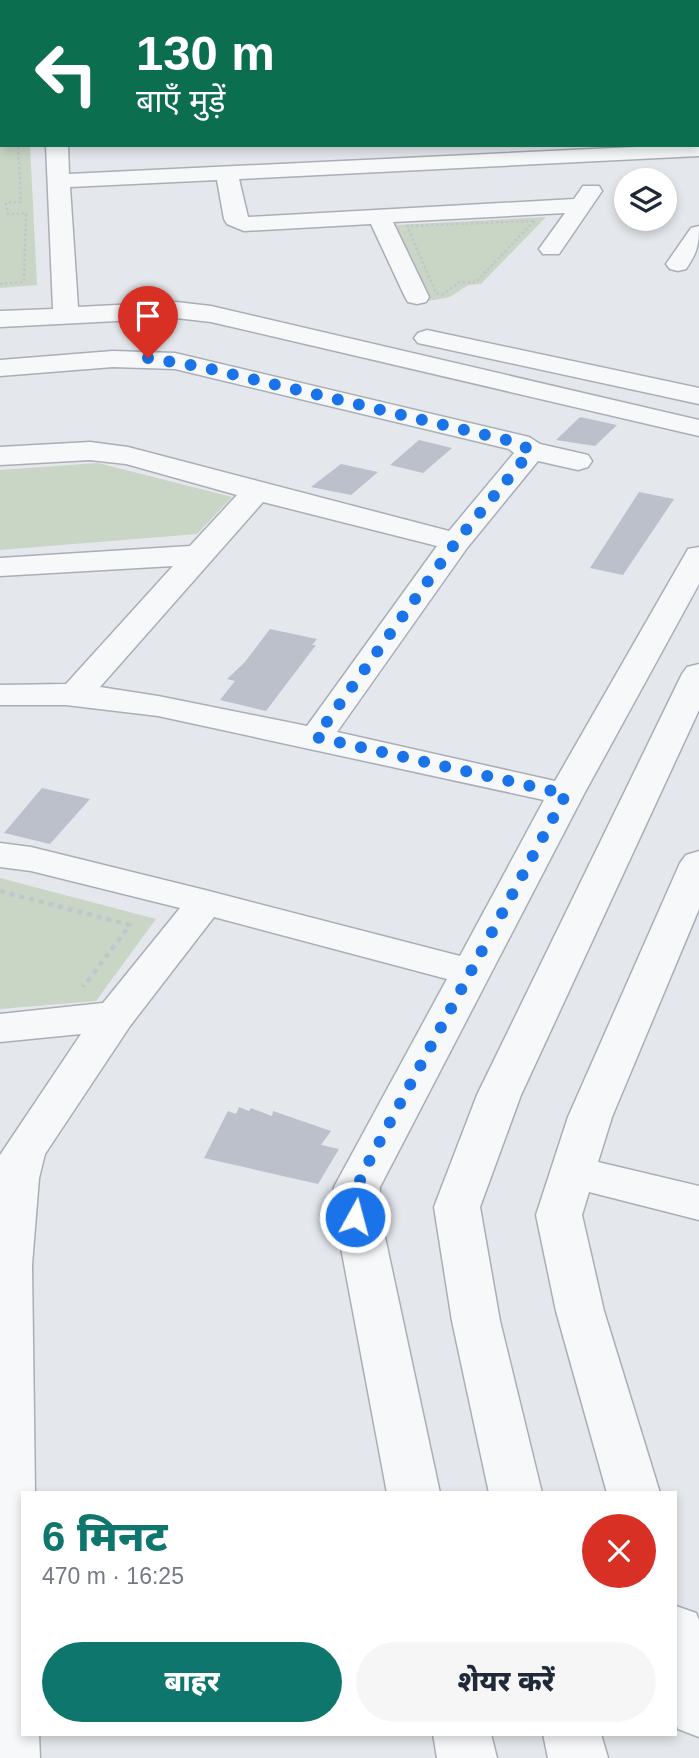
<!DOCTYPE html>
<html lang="hi">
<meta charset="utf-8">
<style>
:root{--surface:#fff;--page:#f6f6f7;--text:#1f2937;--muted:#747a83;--accent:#0f766e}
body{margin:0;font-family:Arial,"Noto Sans Devanagari",sans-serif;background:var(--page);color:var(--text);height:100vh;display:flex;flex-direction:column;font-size:26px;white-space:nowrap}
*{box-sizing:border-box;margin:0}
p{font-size:23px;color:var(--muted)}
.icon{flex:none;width:38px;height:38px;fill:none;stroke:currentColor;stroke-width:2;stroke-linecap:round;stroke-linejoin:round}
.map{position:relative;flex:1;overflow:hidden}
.panel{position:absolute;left:21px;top:1491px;width:656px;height:245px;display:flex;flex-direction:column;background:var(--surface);border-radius:0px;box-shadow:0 4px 10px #0003}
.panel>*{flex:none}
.hud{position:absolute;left:0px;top:0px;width:700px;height:147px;box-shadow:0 4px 10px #0003;background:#0b6e4f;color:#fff;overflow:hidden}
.controls{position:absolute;left:614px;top:168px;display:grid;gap:14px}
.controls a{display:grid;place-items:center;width:63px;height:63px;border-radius:50%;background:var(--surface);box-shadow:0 4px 10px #0003;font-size:35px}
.pin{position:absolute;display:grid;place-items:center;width:60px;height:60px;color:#fff;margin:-72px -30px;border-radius:50% 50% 50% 0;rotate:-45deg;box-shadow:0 0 7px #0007}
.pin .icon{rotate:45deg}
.me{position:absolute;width:77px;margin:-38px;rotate:7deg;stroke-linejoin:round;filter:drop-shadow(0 0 5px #0008)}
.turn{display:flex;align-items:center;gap:24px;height:147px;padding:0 21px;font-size:32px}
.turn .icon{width:91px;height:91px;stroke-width:2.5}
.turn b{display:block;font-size:49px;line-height:60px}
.round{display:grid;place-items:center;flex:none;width:74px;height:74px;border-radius:37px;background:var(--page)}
.summary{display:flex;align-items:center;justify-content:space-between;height:119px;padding:0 21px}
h1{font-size:42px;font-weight:800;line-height:52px;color:var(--accent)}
.button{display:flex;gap:14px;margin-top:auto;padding:14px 21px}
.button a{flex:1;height:80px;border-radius:42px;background:var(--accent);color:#fff;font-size:28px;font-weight:800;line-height:80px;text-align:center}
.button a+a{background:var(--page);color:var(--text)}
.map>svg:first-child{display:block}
.green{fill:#c9d6c5}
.building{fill:#bbc0ca}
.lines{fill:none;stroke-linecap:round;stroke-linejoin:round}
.minor-casing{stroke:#a9aeb7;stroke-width:3}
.path-far1{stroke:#c2c5cb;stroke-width:2.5;stroke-dasharray:2.5 2.5;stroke-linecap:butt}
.path{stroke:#c2c5cb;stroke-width:4.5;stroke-dasharray:5 5;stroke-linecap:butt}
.minor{fill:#f7f8fa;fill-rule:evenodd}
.route{stroke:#1a73e8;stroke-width:12;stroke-dasharray:0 21.6}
</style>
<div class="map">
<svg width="699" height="1758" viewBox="0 0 699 1758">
<rect width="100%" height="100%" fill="#e4e7ec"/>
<g class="green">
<polygon points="0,114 2,145 30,145 37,285 0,288"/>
<polygon points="546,217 481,284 468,285 450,297 428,301 396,225"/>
<polygon points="98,463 232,497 197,534 0,550 0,470"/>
<polygon points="0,878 156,919 96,1001 0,1009"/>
</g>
<g class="building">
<polygon points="580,417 617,425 595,446 556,440"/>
<polygon points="419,440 452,448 423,473 390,465"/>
<polygon points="341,464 378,472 351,495 311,487"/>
<polygon points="639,492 674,499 623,575 590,568"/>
<polygon points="270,629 317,639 312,645 316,645 266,711 220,700 235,681 227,679 245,662"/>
<polygon points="42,788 90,799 50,844 4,833"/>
<polygon points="239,1107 249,1111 251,1108 272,1116 273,1111 331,1131 321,1145 339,1149 318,1184 204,1158 228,1111 236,1114"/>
</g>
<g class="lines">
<g class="minor-casing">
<g id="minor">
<rect x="32" y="0" width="18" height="2"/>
<polygon points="141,0 159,0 160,2 142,2"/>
<polygon points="196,0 257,0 195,2"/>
<polygon points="292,0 310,0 311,2 293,2"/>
<polygon points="411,0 429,0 430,2 412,2"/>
<polygon points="585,0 603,0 604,2 586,2"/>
<polygon points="677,0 696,0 697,2 678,2"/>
<rect x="698" y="62" width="1" height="12"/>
<rect x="698" y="96" width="1" height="12"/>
<rect x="0" y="101" width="2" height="12"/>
<polygon points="699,144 699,156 239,179 248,217 574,199 583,186 599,186 602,191 559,254 543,254 539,249 565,213 393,222 429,297 426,302 417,304 408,302 405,297 371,224 244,231 227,224 224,219 217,180 70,187 78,307 176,302 211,306 699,420 699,436 211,322 176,318 0,327 0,311 53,309 46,145 68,145 69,174"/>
<path d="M 699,226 C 699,245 697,253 686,269 L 678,271 L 670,269 L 666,264 L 691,228 Z"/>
<polygon points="427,330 699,388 699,404 418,343 414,338 418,333"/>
<path d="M 113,351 L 175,353 L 529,437 L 540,444 L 588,455 L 592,461 L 588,467 L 578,470 L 538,461 L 467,548 L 337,732 L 555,781 L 684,556 L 688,549 L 699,547 L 699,584 L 584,794 L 380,1187 L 378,1217 L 385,1237 L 440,1493 L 387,1493 L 339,1237 L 332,1217 L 334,1187 L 447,979 L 214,917 L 130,1026 L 45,1154 L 39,1178 L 32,1265 L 35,1493 L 23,1493 L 23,1734 L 39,1734 L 40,1758 L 0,1758 L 0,1155 L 81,1034 L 0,1042 L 0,1014 L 103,1003 L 180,908 L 31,871 L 0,867 L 0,843 L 31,847 L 205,890 L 460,956 L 544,800 L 158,716 L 66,705 L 0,705 L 0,685 L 66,684 L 173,566 L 0,576 L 0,558 L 190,546 L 237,495 L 126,464 L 90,460 L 0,465 L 0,447 L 90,442 L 128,447 L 449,531 L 514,453 L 509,449 L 175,369 L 113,367 L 0,376 L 0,360 ZM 263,502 L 437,546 L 307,726 L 158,696 L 100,687 Z"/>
<polygon points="699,664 699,710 521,1095 480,1207 500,1321 542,1493 489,1493 452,1321 434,1207 477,1095 682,674 687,667"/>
<polygon points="699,851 699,909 612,1117 598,1162 699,1186 699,1220 589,1192 582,1215 604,1311 660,1493 607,1493 556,1311 536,1215 568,1117 680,863 686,855"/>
<polygon points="676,1606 696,1613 699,1620 699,1737 678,1729 676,1722"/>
<polygon points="433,1734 491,1734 497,1758 437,1758"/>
<polygon points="543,1734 601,1734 608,1758 548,1758"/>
</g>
</g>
<g class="path-far1">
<polyline points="0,9 2,7"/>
<polygon points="534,221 476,282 460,282 443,294 436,293 407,226"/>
<polyline points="0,284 24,282 26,213 8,214 6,203 21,202 18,145"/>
</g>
<polyline class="path" points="0,891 130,925 83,987"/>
<use href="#minor" class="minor"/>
</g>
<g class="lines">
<polyline class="route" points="148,358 202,367 519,443 531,451 456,542 316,737 566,794 366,1167 357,1187 355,1217"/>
</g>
</svg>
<div class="controls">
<a><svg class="icon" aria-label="layers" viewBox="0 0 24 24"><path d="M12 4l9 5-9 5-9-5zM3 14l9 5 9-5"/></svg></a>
</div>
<div class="pin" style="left:148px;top:358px;background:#d93025"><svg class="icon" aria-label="arrive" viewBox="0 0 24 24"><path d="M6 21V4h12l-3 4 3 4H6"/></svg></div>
<svg class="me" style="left:355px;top:1217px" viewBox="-20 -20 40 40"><circle r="17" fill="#1a73e8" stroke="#fff" stroke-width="3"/><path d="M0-11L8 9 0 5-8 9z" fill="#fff"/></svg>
<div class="hud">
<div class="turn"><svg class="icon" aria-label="left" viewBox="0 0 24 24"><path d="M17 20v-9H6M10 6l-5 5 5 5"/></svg><div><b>130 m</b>बाएँ मुड़ें</div></div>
</div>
<section class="panel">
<div class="summary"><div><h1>6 मिनट</h1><p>470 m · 16:25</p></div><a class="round" style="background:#d93025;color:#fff"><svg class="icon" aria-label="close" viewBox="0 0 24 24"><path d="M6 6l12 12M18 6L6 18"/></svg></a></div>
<div class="button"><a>बाहर</a><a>शेयर करें</a></div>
</section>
</div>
